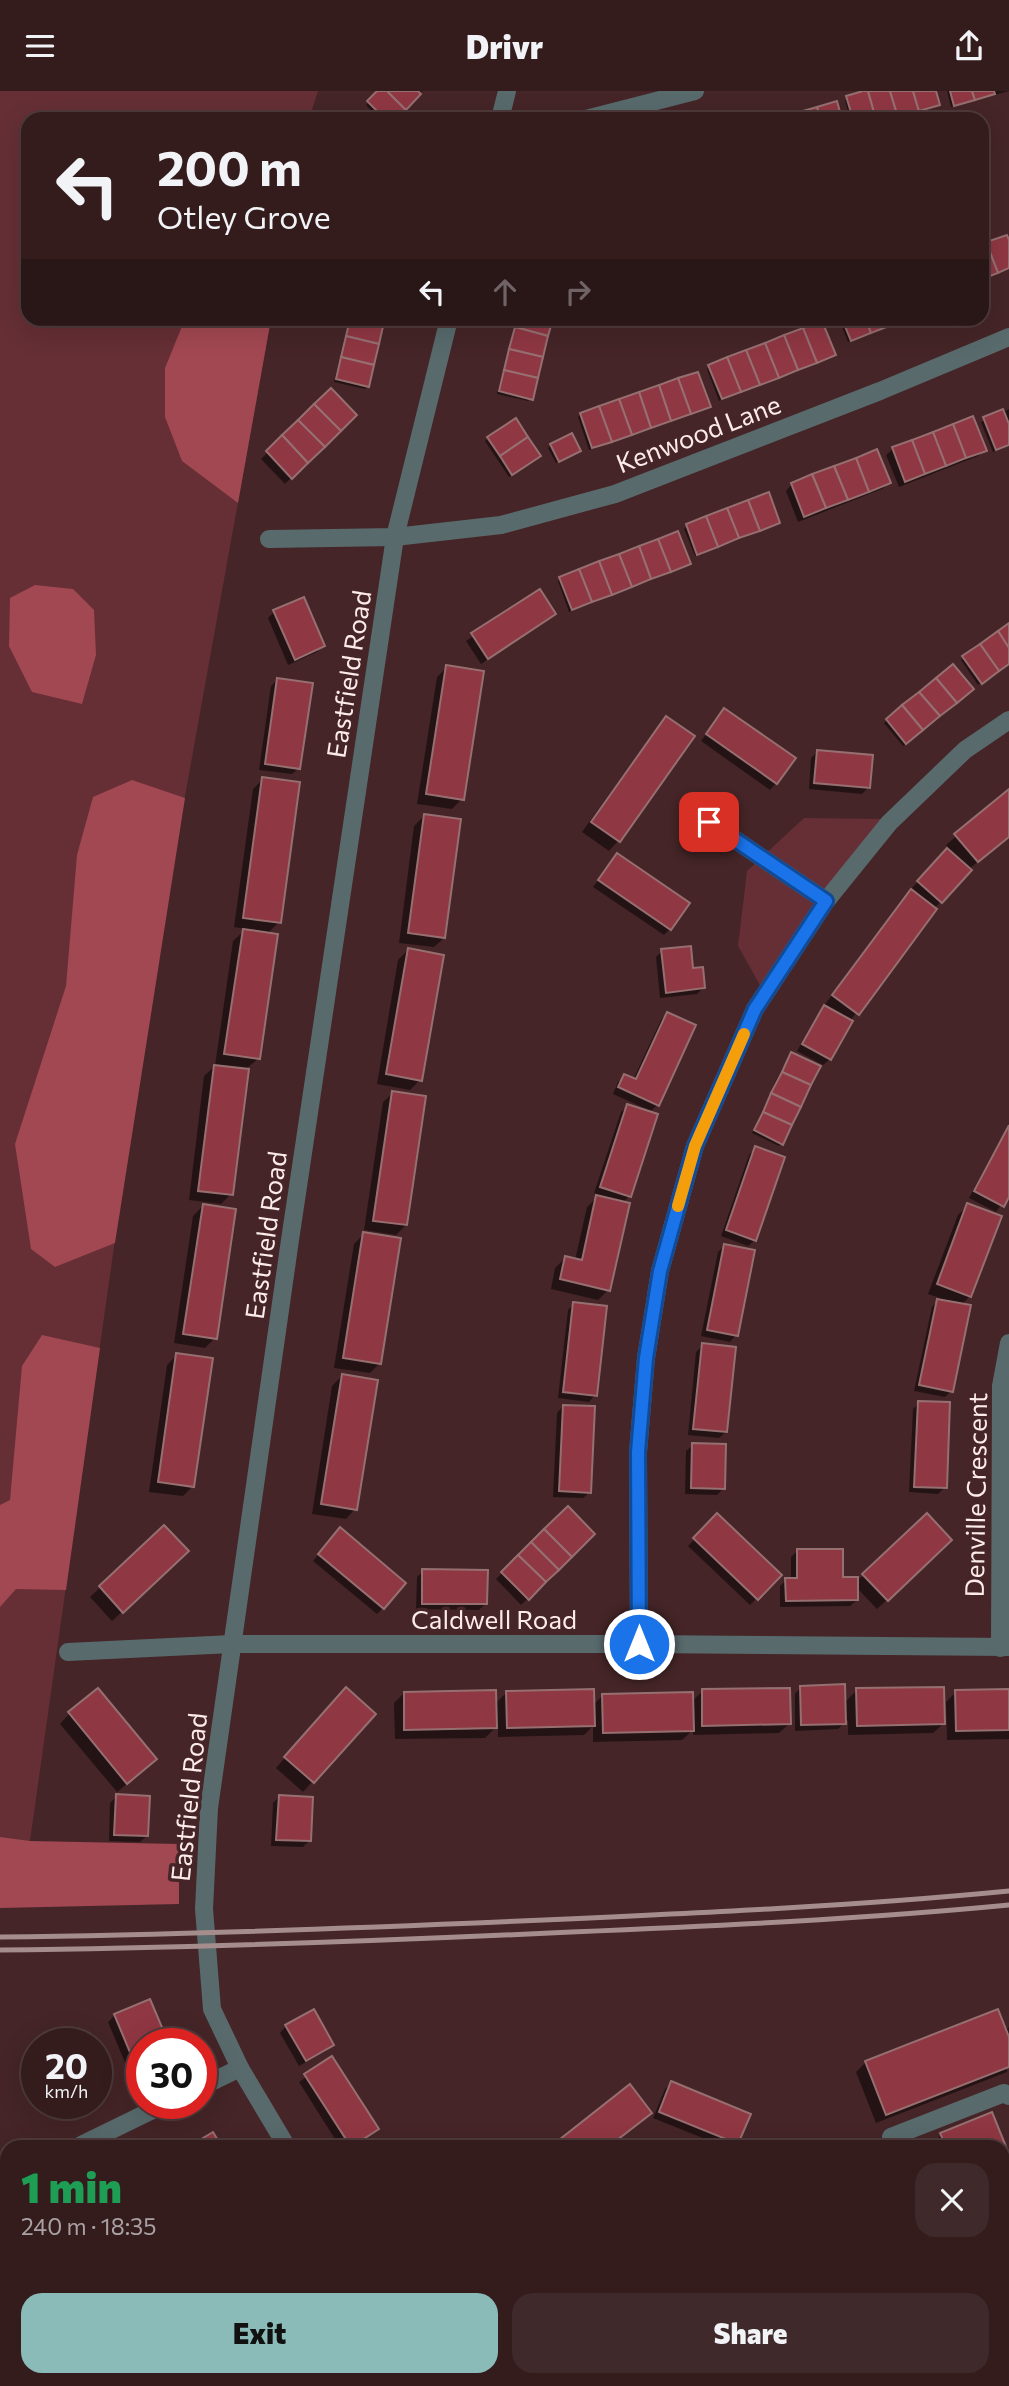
<!DOCTYPE html>
<meta charset="utf-8">
<style>
:root{--surface:#341c1d;--page:#3f292a;--text:#f1f3f6;--muted:#a9a1a4;--line:#4e3a3b;--accent:#8bbbb9}
body{margin:0;font-family:Commissioner,sans-serif;background:var(--page);color:var(--text);height:100vh;display:flex;flex-direction:column;font-size:26px;white-space:nowrap}
*{box-sizing:border-box;margin:0}
p{font-size:23px;color:var(--muted)}
.icon{flex:none;width:38px;height:38px;fill:none;stroke:currentColor;stroke-width:2;stroke-linecap:round;stroke-linejoin:round}
.map{position:relative;flex:1;overflow:hidden}
.drawer{position:absolute;left:0px;top:2049px;width:1010px;height:247px;display:flex;flex-direction:column;background:var(--surface);border-radius:21px 21px 0 0;box-shadow:0 7px 28px #0002,0 0 0 2px var(--line)}
.drawer>*{flex:none}
.top-card{position:absolute;left:21px;top:21px;width:968px;height:214px;border-radius:21px;box-shadow:0 7px 28px #0002,0 0 0 2px var(--line);background:#341c1d;color:var(--text);overflow:hidden}
.speed{position:absolute;left:21px;top:1937px;display:flex;gap:14px;font-size:35px;font-weight:700;text-align:center}
.speed>*{display:grid;place-content:center;width:91px;height:91px;border-radius:50%;background:var(--surface);box-shadow:0 7px 28px #0002,0 0 0 2px var(--line);line-height:1}
.speed small{font-size:18px;font-weight:400}
.speed .limit{border:10px solid #d22;background:#fff;color:#111}
.pin{position:absolute;display:grid;place-items:center;width:60px;height:60px;color:#fff;margin:-30px;border-radius:14px;box-shadow:0 4px 10px #0006}
.me{position:absolute;width:77px;margin:-38px;rotate:0deg;stroke-linejoin:round;filter:drop-shadow(0 0 5px #0008)}
.turn{display:flex;align-items:center;gap:24px;height:147px;padding:0 21px;font-size:32px}
.turn .icon{width:91px;height:91px;stroke-width:2.5}
.turn b{display:block;font-size:49px;line-height:60px}
.lanes{display:flex;align-items:center;height:66px;padding:0 21px;background:#0003;justify-content:center;gap:35px;direction:ltr}
.lanes .off{opacity:.35}
.round{display:grid;place-items:center;flex:none;width:74px;height:74px;border-radius:21px;background:var(--page)}
.summary{display:flex;align-items:center;justify-content:space-between;height:119px;padding:0 21px}
h1{font-size:42px;font-weight:800;line-height:52px;color:#1e9e55}
.primary-button{display:flex;gap:14px;margin-top:auto;padding:14px 21px}
.primary-button a{flex:1;height:80px;border-radius:21px;background:var(--accent);color:#111;font-size:28px;font-weight:800;line-height:80px;text-align:center}
.primary-button a+a{background:var(--page);color:var(--text)}
header{display:flex;justify-content:space-between;align-items:center;height:91px;padding:0 21px;background:var(--surface);font-size:32px;font-weight:800}
.map>svg:first-child{display:block}
.green{fill:#652f35}
.forest{fill:#a24852}
.shadow{fill:#0007}
.building{fill:#8f3743;stroke:#966f71;stroke-width:2}
.lines{fill:none;stroke-linecap:round;stroke-linejoin:round}
.minor{stroke:#586a6c;stroke-width:18}
.tertiary{stroke:#586a6c;stroke-width:18}
.rail{stroke:#a58d8d;stroke-width:5}
.route-casing{stroke:#114b97;stroke-width:18}
.route{stroke:#1a73e8;stroke-width:12}
.slow{stroke:#f59e0b;stroke-width:12}
.labels{text-anchor:middle;dominant-baseline:central;stroke-width:7;stroke-linejoin:round;paint-order:stroke}
.street-label{font-size:26px;fill:#fdebeb;stroke:#452527}
</style>
<header><svg class="icon" aria-label="menu" viewBox="0 0 24 24"><path d="M4 6h16M4 12h16M4 18h16"/></svg>Drivr<svg class="icon" aria-label="share" viewBox="0 0 24 24"><path d="M12 15V3M7 8l5-5 5 5M5 13v7h14v-7"/></svg></header>
<div class="map">
<svg width="1009" height="2295" viewBox="0 0 1009 2295">
<rect width="100%" height="100%" fill="#452527"/>
<g class="green">
<polygon points="0,0 318,0 309,28 28,28 28,228 271,228 151,894 30,1750 0,1761"/>
<polygon points="804,727 883,728 814,812 765,903 738,855 747,780"/>
</g>
<g class="forest">
<polygon points="185,228 271,228 238,412 182,370 165,326 165,277"/>
<polygon points="35,494 73,498 94,519 96,564 82,613 32,601 9,555 10,507"/>
<polygon points="132,689 185,707 115,1152 55,1176 31,1158 15,1053 66,895 77,764 93,706"/>
<polygon points="42,1244 100,1257 66,1499 16,1498 0,1516 0,1414 10,1409 22,1275"/>
<polygon points="0,1746 30,1750 179,1753 179,1813 0,1817"/>
</g>
<g class="shadow">
<polygon points="380,0 422,0 394,28 379,28 366,14"/>
<polygon points="869,0 934,0 938,14 935,16 895,28 850,28 845,9"/>
<polygon points="947,0 1009,0 951,16"/>
<polygon points="349,228 384,228 368,295 365,298 334,291"/>
<polygon points="516,228 551,228 531,308 528,310 497,303"/>
<polygon points="839,228 909,228 848,251"/>
<polygon points="834,264 719,310 707,278 709,275"/>
<polygon points="330,300 354,324 285,393 261,368"/>
<polygon points="709,316 589,359 578,326 581,323"/>
<polygon points="1009,318 1009,355 993,361 981,331"/>
<polygon points="488,347 536,368 509,386 485,350"/>
<polygon points="551,354 576,362 556,372 548,357"/>
<polygon points="893,358 985,359 978,365 899,396 886,364"/>
<polygon points="889,392 882,398 798,431 786,400 792,393"/>
<polygon points="768,404 778,431 776,434 695,465 684,438 687,435"/>
<polygon points="689,473 569,521 558,490 560,487"/>
<polygon points="539,500 554,523 481,573 466,550"/>
<polygon points="274,521 323,555 317,561 288,574 268,527"/>
<polygon points="1009,534 1009,573 978,594 961,569"/>
<polygon points="953,575 971,598 903,655 884,632"/>
<polygon points="447,576 462,708 452,718 417,713 437,586"/>
<polygon points="278,588 299,677 292,683 259,679 271,595"/>
<polygon points="724,619 776,692 770,699 701,650"/>
<polygon points="667,627 693,646 618,750 609,760 582,741 657,637"/>
<polygon points="818,660 868,697 862,703 809,698 811,667"/>
<polygon points="263,688 279,831 267,843 258,968 247,977 231,1103 221,1113 189,1109 204,985 215,975 233,850 246,838 234,836 253,698"/>
<polygon points="1009,700 1009,745 969,778 934,818 850,930 830,968 823,974 797,960 818,923 901,810 911,800 917,805 919,803 912,797 949,758 946,754"/>
<polygon points="424,725 444,847 434,856 399,852 414,735"/>
<polygon points="617,764 670,838 664,844 593,796"/>
<polygon points="408,859 420,989 410,999 377,993 398,869"/>
<polygon points="662,860 692,879 703,897 697,903 660,907 656,866"/>
<polygon points="667,923 657,1014 651,1020 613,1003 618,991 625,985 633,989 661,929"/>
<polygon points="792,963 781,1053 779,1055 752,1042 776,989"/>
<polygon points="393,1002 406,1134 396,1144 364,1139 383,1011"/>
<polygon points="628,1015 629,1105 623,1112 608,1199 598,1209 551,1198 555,1177 565,1167 575,1169 587,1116 599,1104 594,1102 621,1021"/>
<polygon points="1009,1032 1009,1102 996,1121 969,1107"/>
<polygon points="755,1057 755,1149 748,1155 721,1145 749,1064"/>
<polygon points="968,1114 970,1205 961,1214 951,1300 945,1306 914,1300 932,1216 940,1207 928,1203 958,1124"/>
<polygon points="203,1115 215,1247 205,1257 174,1252 193,1125"/>
<polygon points="364,1143 380,1272 370,1282 334,1277 354,1153"/>
<polygon points="724,1155 736,1244 730,1251 701,1245 718,1161"/>
<polygon points="574,1213 595,1304 589,1311 558,1307 568,1219"/>
<polygon points="703,1254 726,1341 719,1347 688,1344 696,1261"/>
<polygon points="177,1264 193,1395 183,1405 149,1401 167,1274"/>
<polygon points="342,1285 355,1418 346,1428 312,1423 332,1295"/>
<polygon points="919,1312 945,1396 938,1403 909,1401 913,1318"/>
<polygon points="563,1315 590,1401 583,1407 553,1406 557,1322"/>
<polygon points="693,1354 724,1397 717,1404 685,1403 686,1360"/>
<polygon points="568,1418 593,1443 521,1514 496,1488"/>
<polygon points="717,1425 779,1484 750,1514 688,1455"/>
<polygon points="927,1425 940,1459 877,1518 857,1497 857,1509 850,1515 780,1516 780,1495 786,1489 791,1489 791,1466 797,1460 842,1488 856,1491"/>
<polygon points="164,1437 177,1470 112,1530 90,1506"/>
<polygon points="334,1445 383,1517 377,1523 313,1470"/>
<polygon points="423,1480 485,1513 479,1519 416,1518 417,1486"/>
<polygon points="801,1596 844,1612 857,1599 943,1633 933,1642 848,1644 848,1629 838,1638 795,1640 795,1603"/>
<polygon points="703,1600 789,1633 779,1642 693,1644 693,1639 682,1649 593,1651 593,1635 584,1644 498,1646 498,1634 485,1647 395,1648 394,1612 404,1602 494,1614 507,1601 593,1614 602,1605 691,1611"/>
<polygon points="1009,1600 1009,1648 947,1649 946,1611 956,1601"/>
<polygon points="336,1608 374,1623 303,1701 276,1677"/>
<polygon points="69,1623 145,1678 117,1701 60,1633"/>
<polygon points="117,1705 147,1745 140,1751 109,1750 110,1712"/>
<polygon points="279,1706 309,1750 303,1756 271,1755 273,1712"/>
<polygon points="149,1910 167,1953 142,1953 142,1984 132,1988 108,1931 115,1924"/>
<polygon points="286,1935 332,1953 326,1960 299,1975 280,1942"/>
<polygon points="1009,1936 1007,1981 876,2032 856,1981 866,1971 1005,1940"/>
<polygon points="37,1958 37,1991 32,1992 28,1965"/>
<polygon points="332,1968 377,2038 352,2056 340,2056 299,1991"/>
<polygon points="672,1992 737,2052 732,2056 725,2056 653,2027 665,1998"/>
<polygon points="650,2021 608,2056 554,2056 560,2050"/>
<polygon points="991,2024 1009,2068 1009,2168 1003,2171 1003,2056 932,2056 931,2054 941,2044"/>
<polygon points="7,2085 7,2116 0,2114 0,2102"/>
<polygon points="1003,2241 1008,2251 1009,2250 1009,2295 948,2295 952,2293 950,2289 994,2289 997,2294 1000,2293 998,2289 1003,2289"/>
<polygon points="663,2289 704,2289 707,2295 665,2295"/>
<polygon points="915,2289 937,2289 939,2295 911,2295"/>
</g>
<g class="building">
<polygon points="377,0 387,0 406,19 397,28 385,28 367,10"/>
<polygon points="387,0 418,0 421,3 406,19"/>
<polygon points="863,0 868,0 876,28 853,28 846,5"/>
<polygon points="868,0 890,0 898,26 876,28"/>
<polygon points="890,0 913,0 919,20 898,26"/>
<polygon points="913,0 936,0 940,14 919,20"/>
<polygon points="950,0 972,0 975,9 954,15"/>
<polygon points="972,0 994,0 995,3 975,9"/>
<polygon points="837,10 842,28 820,28 817,16"/>
<polygon points="817,16 820,28 798,28 796,22"/>
<polygon points="796,22 798,28 776,28 776,27"/>
<polygon points="1007,144 1009,149 1009,177 998,182 986,151"/>
<polygon points="986,151 998,182 982,188 982,153"/>
<polygon points="350,228 370,228 384,231 379,253 346,245"/>
<polygon points="517,228 553,228 548,245 515,236"/>
<polygon points="842,228 866,228 871,242 851,250"/>
<polygon points="866,228 889,228 892,234 871,242"/>
<polygon points="889,228 908,228 892,234"/>
<polygon points="822,230 836,264 817,272 803,237"/>
<polygon points="515,236 548,245 543,266 509,258"/>
<polygon points="803,237 817,272 798,279 784,244"/>
<polygon points="784,244 798,279 779,287 765,252"/>
<polygon points="346,245 379,253 374,274 341,266"/>
<polygon points="765,252 779,287 760,294 746,259"/>
<polygon points="509,258 543,266 538,287 504,279"/>
<polygon points="746,259 760,294 741,301 727,266"/>
<polygon points="341,266 374,274 369,296 336,288"/>
<polygon points="727,266 741,301 722,308 708,274"/>
<polygon points="504,279 538,287 533,309 499,300"/>
<polygon points="698,281 711,316 691,323 678,287"/>
<polygon points="678,287 691,323 671,330 659,294"/>
<polygon points="659,294 671,330 651,337 639,301"/>
<polygon points="331,297 357,324 341,340 314,313"/>
<polygon points="639,301 651,337 632,344 619,308"/>
<polygon points="619,308 632,344 612,351 599,315"/>
<polygon points="314,313 341,340 325,356 298,329"/>
<polygon points="599,315 612,351 592,357 580,322"/>
<polygon points="1003,318 1009,333 1009,354 996,359 983,326"/>
<polygon points="973,325 987,360 966,367 953,333"/>
<polygon points="516,327 528,346 500,365 487,346"/>
<polygon points="298,329 325,356 308,372 282,344"/>
<polygon points="953,333 966,367 946,375 933,341"/>
<polygon points="933,341 946,375 925,383 912,349"/>
<polygon points="572,342 581,360 559,371 550,353"/>
<polygon points="282,344 308,372 292,388 266,360"/>
<polygon points="528,346 541,365 512,384 500,365"/>
<polygon points="912,349 925,383 905,391 892,356"/>
<polygon points="877,358 891,392 869,401 856,367"/>
<polygon points="856,367 869,401 848,409 834,375"/>
<polygon points="834,375 848,409 826,417 812,383"/>
<polygon points="812,383 826,417 804,426 791,392"/>
<polygon points="769,401 780,432 760,440 748,409"/>
<polygon points="748,409 760,440 739,447 727,417"/>
<polygon points="727,417 739,447 718,456 706,425"/>
<polygon points="706,425 718,456 697,464 686,433"/>
<polygon points="678,440 691,473 671,481 658,448"/>
<polygon points="658,448 671,481 651,488 639,455"/>
<polygon points="639,455 651,488 632,496 619,463"/>
<polygon points="619,463 632,496 612,504 599,470"/>
<polygon points="599,470 612,504 592,511 579,478"/>
<polygon points="579,478 592,511 572,519 559,486"/>
<polygon points="540,498 556,523 488,568 471,542"/>
<polygon points="304,506 325,555 295,569 273,519"/>
<polygon points="1009,532 1009,557 998,540"/>
<polygon points="998,540 1009,557 1009,573 999,580 980,553"/>
<polygon points="980,553 999,580 982,593 962,565"/>
<polygon points="953,573 974,598 957,612 936,587"/>
<polygon points="446,574 484,580 464,709 426,703"/>
<polygon points="277,587 313,592 300,678 265,673"/>
<polygon points="936,587 957,612 940,625 919,601"/>
<polygon points="919,601 940,625 923,639 902,614"/>
<polygon points="902,614 923,639 906,653 886,628"/>
<polygon points="724,617 796,667 777,693 706,643"/>
<polygon points="666,625 695,645 620,751 591,731"/>
<polygon points="817,659 873,664 870,697 814,692"/>
<polygon points="262,686 300,691 281,832 243,827"/>
<polygon points="1009,698 1009,746 978,771 954,743"/>
<polygon points="424,723 461,728 445,847 408,842"/>
<polygon points="947,757 972,779 942,812 917,790"/>
<polygon points="617,762 690,812 671,839 598,789"/>
<polygon points="911,798 937,818 859,924 832,904"/>
<polygon points="243,838 278,843 260,968 224,963"/>
<polygon points="691,855 693,877 703,876 705,897 666,902 661,858"/>
<polygon points="408,857 444,864 422,990 386,983"/>
<polygon points="824,914 853,930 831,969 802,953"/>
<polygon points="667,921 696,934 659,1015 618,996 624,983 636,988"/>
<polygon points="791,961 821,975 811,994 782,981"/>
<polygon points="214,974 249,978 233,1104 198,1100"/>
<polygon points="782,981 811,994 801,1016 771,1002"/>
<polygon points="392,1000 426,1005 407,1134 373,1130"/>
<polygon points="771,1002 801,1016 792,1034 763,1021"/>
<polygon points="627,1013 658,1023 631,1106 600,1096"/>
<polygon points="763,1021 792,1034 783,1054 754,1039"/>
<polygon points="1009,1034 1009,1106 1004,1116 974,1100"/>
<polygon points="755,1055 785,1066 756,1150 726,1139"/>
<polygon points="596,1104 630,1112 610,1200 560,1188 565,1165 582,1169"/>
<polygon points="967,1112 1002,1125 971,1206 937,1193"/>
<polygon points="203,1113 236,1118 217,1248 183,1243"/>
<polygon points="363,1141 401,1147 381,1273 343,1267"/>
<polygon points="724,1153 755,1159 738,1245 707,1239"/>
<polygon points="937,1208 971,1214 953,1301 919,1294"/>
<polygon points="573,1211 607,1215 597,1305 563,1301"/>
<polygon points="702,1252 736,1256 727,1341 693,1338"/>
<polygon points="176,1262 213,1267 194,1396 158,1391"/>
<polygon points="342,1283 378,1289 357,1419 321,1413"/>
<polygon points="918,1310 950,1311 947,1397 914,1396"/>
<polygon points="563,1314 595,1315 591,1402 559,1400"/>
<polygon points="692,1352 726,1353 725,1398 691,1397"/>
<polygon points="568,1415 595,1443 572,1466 544,1438"/>
<polygon points="717,1422 782,1484 758,1509 693,1447"/>
<polygon points="927,1422 952,1449 888,1510 862,1483"/>
<polygon points="164,1434 189,1460 123,1522 99,1495"/>
<polygon points="340,1436 406,1492 384,1518 318,1463"/>
<polygon points="544,1438 572,1466 559,1479 531,1451"/>
<polygon points="531,1451 559,1479 546,1491 518,1464"/>
<polygon points="797,1458 843,1458 843,1486 858,1486 858,1509 786,1510 785,1487 797,1487"/>
<polygon points="518,1464 546,1491 529,1509 501,1481"/>
<polygon points="422,1478 488,1479 487,1513 422,1513"/>
<polygon points="845,1593 846,1633 801,1634 800,1595"/>
<polygon points="346,1596 376,1623 314,1692 284,1666"/>
<polygon points="944,1596 945,1633 857,1635 856,1597"/>
<polygon points="98,1597 157,1668 127,1693 68,1621"/>
<polygon points="790,1597 791,1633 702,1635 702,1598"/>
<polygon points="594,1598 595,1635 507,1637 506,1600"/>
<polygon points="1009,1598 1009,1639 956,1640 955,1599"/>
<polygon points="496,1599 497,1637 404,1639 404,1601"/>
<polygon points="693,1601 694,1640 603,1642 602,1603"/>
<polygon points="116,1703 150,1705 148,1745 114,1744"/>
<polygon points="279,1704 313,1706 311,1750 276,1749"/>
<polygon points="150,1908 169,1953 142,1953 142,1981 139,1983 114,1923"/>
<polygon points="314,1918 334,1954 306,1970 285,1934"/>
<polygon points="998,1918 1009,1946 1009,1976 886,2024 865,1970"/>
<polygon points="332,1965 379,2038 351,2056 304,1983"/>
<polygon points="671,1990 751,2023 738,2053 659,2021"/>
<polygon points="630,1993 652,2022 608,2056 565,2056 559,2049"/>
<polygon points="992,2021 1009,2063 1009,2164 1003,2166 1003,2056 946,2056 940,2042"/>
<polygon points="213,2041 222,2056 188,2056"/>
<polygon points="384,2048 389,2056 369,2056"/>
<polygon points="7,2091 7,2108 1,2106"/>
<polygon points="1003,2237 1009,2250 1009,2282 1003,2269"/>
<polygon points="672,2289 706,2289 709,2295 674,2295"/>
<polygon points="923,2289 938,2289 941,2295 925,2295"/>
<polygon points="956,2289 996,2289 999,2295 944,2295"/>
</g>
<g class="lines">
<g class="minor">
<polyline points="586,28 695,0"/>
<polyline points="269,448 395,446 501,434 615,403 880,300 1009,246"/>
<polyline points="709,731 826,810"/>
<polyline points="639,1553 638,1361 646,1267 660,1180 695,1055 755,918 826,810 889,732 965,659 1009,629"/>
<polyline points="1000,1557 1001,1295 1009,1252"/>
<polyline points="68,1561 232,1553 639,1553 1009,1556"/>
<polyline points="201,1996 240,1977"/>
<polyline points="891,2046 1004,2002 1009,2005"/>
<polyline points="81,2054 167,2012"/>
<polyline points="588,2295 590,2289"/>
</g>
<g class="tertiary">
<polyline points="500,28 507,0"/>
<polyline points="287,2056 240,1977 212,1918 204,1818 209,1717 290,1149 395,446 449,228"/>
<polyline points="477,2289 488,2295"/>
</g>
<g class="rail">
<path d="M 0,1846 C 182,1844 363,1837 544,1829 C 700,1822 855,1815 1009,1800"/>
<path d="M 0,1859 C 190,1857 381,1850 571,1841 C 717,1835 863,1828 1009,1814"/>
<polyline points="0,2216 7,2218"/>
<polyline points="0,2231 7,2233"/>
<polyline points="179,2289 196,2295"/>
<polyline points="223,2289 240,2295"/>
</g>
</g>
<g class="lines">
<g class="route-casing">
<polyline id="route" points="639,1553 638,1361 646,1267 660,1180 695,1055 755,918 826,810 709,731"/>
</g>
<use href="#route" class="route"/>
<polyline class="slow" points="678,1115 695,1055 744,943"/>
</g>
<g class="labels">
<g class="street-label">
<text transform="translate(698 342) rotate(-21)">Kenwood Lane</text>
<text transform="translate(348 583) rotate(-81)">Eastfield Road</text>
<text transform="translate(265 1144) rotate(-82)">Eastfield Road</text>
<text transform="translate(975 1404) rotate(-89)">Denville Crescent</text>
<text x="494" y="1527">Caldwell Road</text>
<text transform="translate(188 1706) rotate(-84)">Eastfield Road</text>
</g>
</g>
</svg>
<div class="speed"><div>20<small>km/h</small></div><div class="limit">30</div></div>
<div class="pin" style="left:709px;top:731px;background:#d93025"><svg class="icon" aria-label="arrive" viewBox="0 0 24 24"><path d="M6 21V4h12l-3 4 3 4H6"/></svg></div>
<svg class="me" style="left:639px;top:1553px" viewBox="-20 -20 40 40"><circle r="17" fill="#1a73e8" stroke="#fff" stroke-width="3"/><path d="M0-11L8 9 0 5-8 9z" fill="#fff"/></svg>
<div class="top-card">
<div class="turn"><svg class="icon" aria-label="left" viewBox="0 0 24 24"><path d="M17 20v-9H6M10 6l-5 5 5 5"/></svg><div><b>200 m</b>Otley Grove</div></div>
<div class="lanes"><svg class="icon" aria-label="left" viewBox="0 0 24 24"><path d="M17 20v-9H6M10 6l-5 5 5 5"/></svg><svg class="icon off" aria-label="ahead" viewBox="0 0 24 24"><path d="M12 20V5M6 11l6-6 6 6"/></svg><svg class="icon off" aria-label="right" viewBox="0 0 24 24"><path d="M7 20v-9h11M14 6l5 5-5 5"/></svg></div>
</div>
<section class="drawer">
<div class="summary"><div><h1>1 min</h1><p>240 m · 18:35</p></div><a class="round"><svg class="icon" aria-label="close" viewBox="0 0 24 24"><path d="M6 6l12 12M18 6L6 18"/></svg></a></div>
<div class="primary-button"><a>Exit</a><a>Share</a></div>
</section>
</div>
